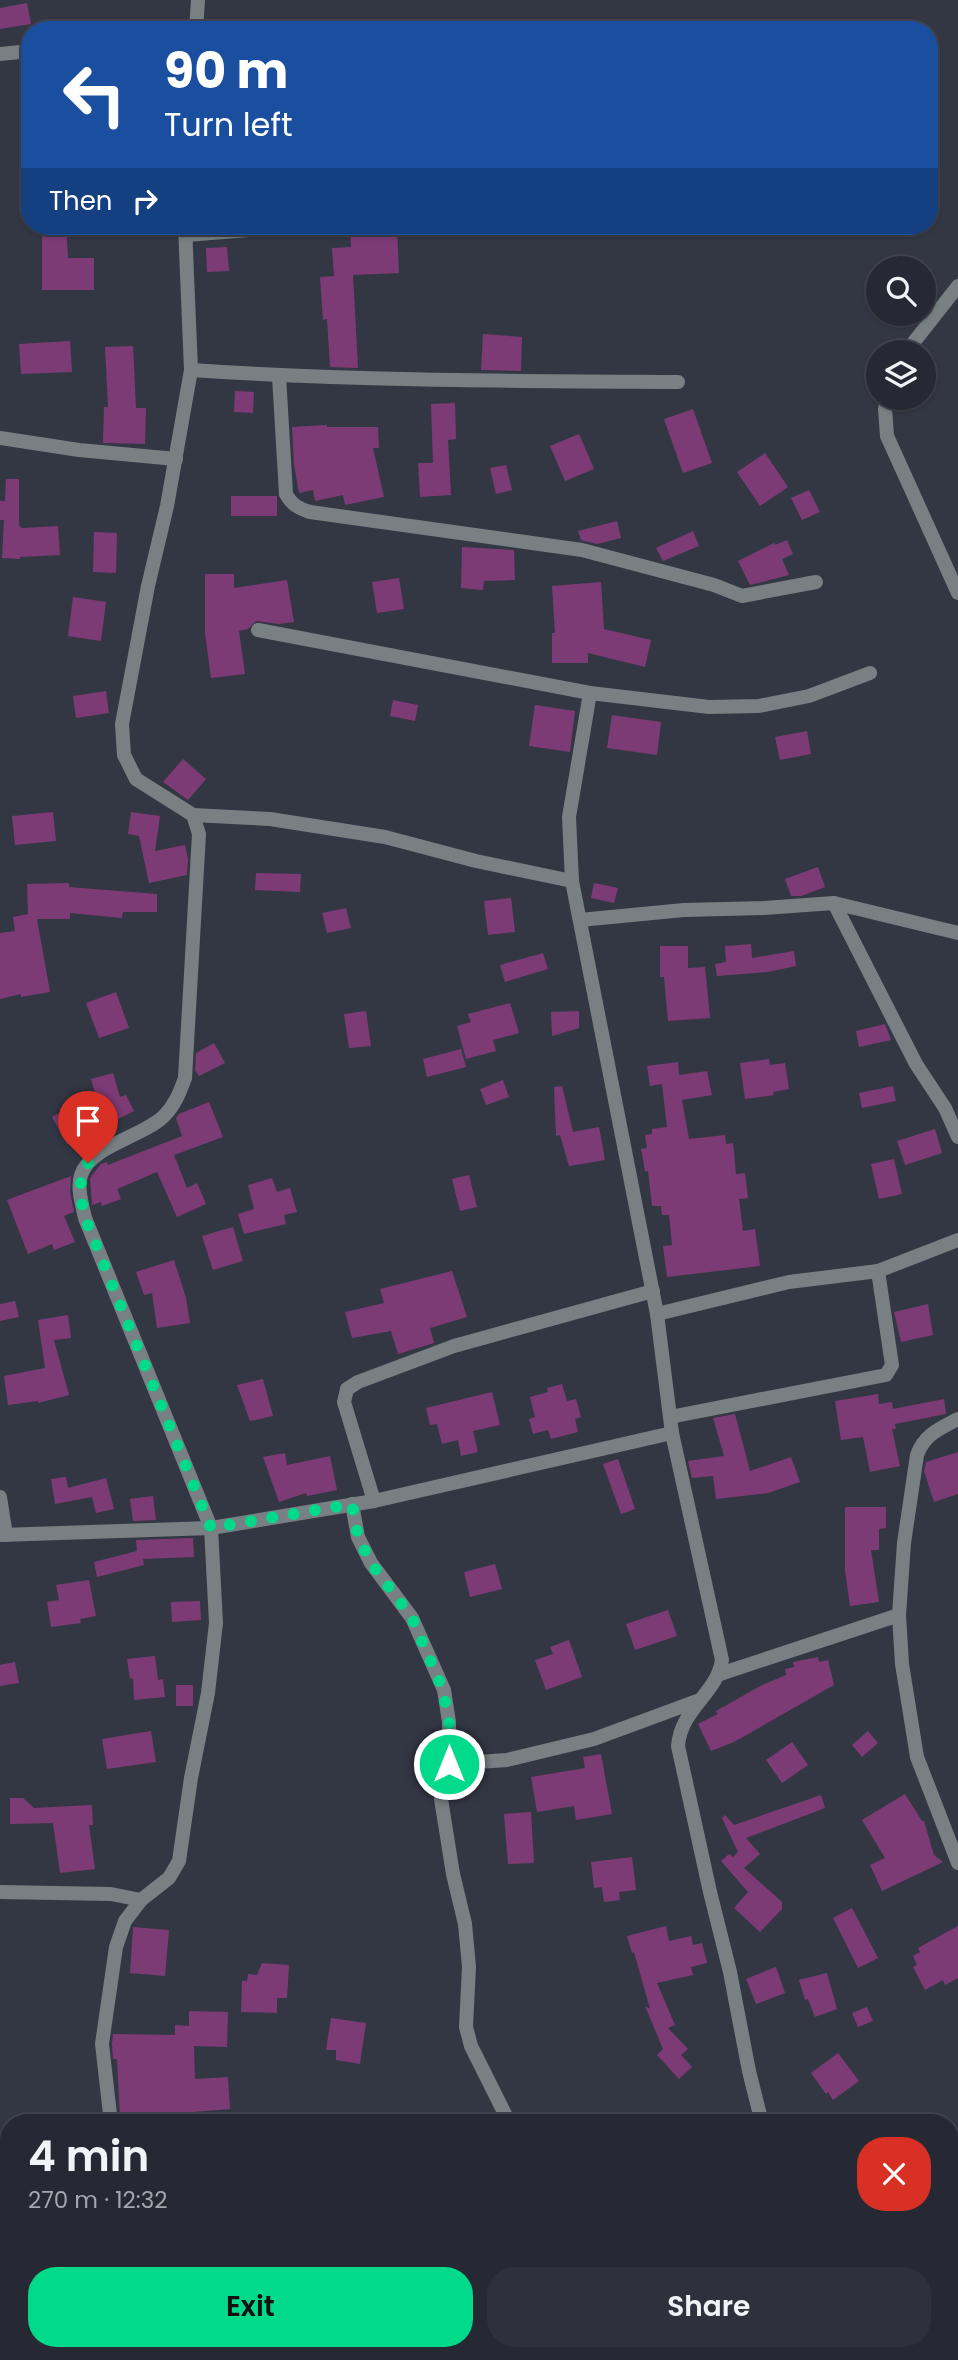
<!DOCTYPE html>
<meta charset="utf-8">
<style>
:root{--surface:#262933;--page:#2e313b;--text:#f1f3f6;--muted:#a4a6ac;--line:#42454e;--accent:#01d98b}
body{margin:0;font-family:Poppins,sans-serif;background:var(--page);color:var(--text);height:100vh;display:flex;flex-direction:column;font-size:26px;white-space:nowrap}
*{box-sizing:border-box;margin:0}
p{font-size:23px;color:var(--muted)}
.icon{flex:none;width:38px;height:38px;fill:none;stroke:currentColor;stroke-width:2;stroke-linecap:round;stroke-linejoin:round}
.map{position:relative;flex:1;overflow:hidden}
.details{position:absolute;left:0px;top:2114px;width:959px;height:247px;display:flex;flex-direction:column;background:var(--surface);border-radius:28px 28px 0 0;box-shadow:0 2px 5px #0004,0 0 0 2px var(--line)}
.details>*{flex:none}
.guide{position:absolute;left:21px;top:21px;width:917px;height:214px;border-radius:28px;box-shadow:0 2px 5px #0004,0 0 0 2px var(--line);background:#1a4fa0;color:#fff;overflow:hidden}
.buttons{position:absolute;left:866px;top:256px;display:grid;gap:14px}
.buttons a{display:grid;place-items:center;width:70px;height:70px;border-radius:50%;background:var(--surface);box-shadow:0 2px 5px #0004,0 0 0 2px var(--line);font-size:35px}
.pin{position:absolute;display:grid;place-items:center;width:60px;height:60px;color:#fff;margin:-72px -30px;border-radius:50% 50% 50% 0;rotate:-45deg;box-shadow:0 0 7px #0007}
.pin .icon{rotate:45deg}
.me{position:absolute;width:77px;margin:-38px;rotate:0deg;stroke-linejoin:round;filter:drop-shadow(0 0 5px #0008)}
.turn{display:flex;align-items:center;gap:24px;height:147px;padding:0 28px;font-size:32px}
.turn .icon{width:91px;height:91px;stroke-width:2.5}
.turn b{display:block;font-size:49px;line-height:60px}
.then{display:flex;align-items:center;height:66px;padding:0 28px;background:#0003;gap:14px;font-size:26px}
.round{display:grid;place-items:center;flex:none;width:74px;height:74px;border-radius:28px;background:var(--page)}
.head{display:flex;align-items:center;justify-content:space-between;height:119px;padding:0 28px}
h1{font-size:42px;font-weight:600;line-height:52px}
.cta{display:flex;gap:14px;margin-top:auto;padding:14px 28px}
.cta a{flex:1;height:80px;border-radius:28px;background:var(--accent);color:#111;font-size:28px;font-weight:600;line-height:80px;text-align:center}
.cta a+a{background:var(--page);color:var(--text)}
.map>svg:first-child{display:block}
.building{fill:#7d3b76}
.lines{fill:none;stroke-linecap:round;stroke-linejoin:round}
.minor{stroke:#788083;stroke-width:14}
.tertiary{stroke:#788083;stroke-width:14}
.route{stroke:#01d98b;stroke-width:12;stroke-dasharray:0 21.6}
</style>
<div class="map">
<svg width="958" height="2360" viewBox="0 0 958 2360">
<rect width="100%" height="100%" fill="#333744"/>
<g class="building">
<polygon points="27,3 31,24 0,29 0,8"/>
<polygon points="42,226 66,226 68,258 94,258 94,290 42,290"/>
<polygon points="397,226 399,273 353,275 358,368 330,367 327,319 323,320 320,277 334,276 332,248 351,247 350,227"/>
<polygon points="227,247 229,271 207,272 206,248"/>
<polygon points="483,334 522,337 521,371 481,370"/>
<polygon points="70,341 72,372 21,374 19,344"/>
<polygon points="133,346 136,408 146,408 145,444 103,443 104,407 108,407 105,347"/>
<polygon points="235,391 254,392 253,413 234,412"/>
<polygon points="455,403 456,439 448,440 451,495 420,497 418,463 433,463 431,404"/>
<polygon points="693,409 712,463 683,473 664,419"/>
<polygon points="327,425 327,427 378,427 379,448 373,448 384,497 345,505 343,495 315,501 313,490 299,493 294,465 292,427"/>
<polygon points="579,434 594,469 565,481 550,446"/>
<polygon points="765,453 788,487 760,506 737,472"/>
<polygon points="506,465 512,490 496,494 490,468"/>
<polygon points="6,479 19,479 19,525 22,528 58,526 60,555 20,557 20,559 2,558 4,520 0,520 0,501 5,501"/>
<polygon points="809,490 820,512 802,520 791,498"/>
<rect x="231" y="496" width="46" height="20"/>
<polygon points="617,521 621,538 597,544 581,540 578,531"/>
<polygon points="693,531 699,546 663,561 656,548"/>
<polygon points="94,532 117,533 116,573 93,572"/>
<polygon points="787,540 793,554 782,559 789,575 750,585 738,561 774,543 775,545"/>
<polygon points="462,547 514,550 515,580 484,581 483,590 461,588"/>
<polygon points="205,574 234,574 234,588 287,580 294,622 279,624 256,621 248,629 239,631 245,674 211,678 205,633"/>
<polygon points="399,578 404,609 377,613 372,582"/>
<polygon points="601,582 604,629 651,640 645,667 588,653 588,663 552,663 552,633 555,633 552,586"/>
<polygon points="73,597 106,602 101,641 68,636"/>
<polygon points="106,691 109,713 76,718 73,696"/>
<polygon points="393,700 418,705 415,721 390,716"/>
<polygon points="535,705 575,711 570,752 529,746"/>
<polygon points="612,715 661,722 657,755 607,748"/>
<polygon points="807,731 811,754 780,760 775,737"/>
<polygon points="183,759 206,779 188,800 163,782"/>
<polygon points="53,812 56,841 15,845 12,816"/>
<polygon points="131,812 160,816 155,851 185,845 188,859 187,875 149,883 139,836 128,834"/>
<polygon points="818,867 825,887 801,896 791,896 785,879"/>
<polygon points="256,873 301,874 300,892 255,890"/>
<polygon points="69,883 69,887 157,894 157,912 123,912 122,918 70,913 70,919 37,919 50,992 21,997 21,994 0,999 0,933 15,931 13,917 28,914 27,884"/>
<polygon points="594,883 618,888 614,903 591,898"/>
<polygon points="511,898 515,932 488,935 484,901"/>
<polygon points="346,908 351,928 327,933 322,913"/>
<polygon points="751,944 752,958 794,951 796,966 768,972 717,976 715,964 726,962 725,946"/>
<polygon points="660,946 688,946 688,968 705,967 710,1018 668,1021 664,977 660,977"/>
<polygon points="543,953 548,969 505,982 500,965"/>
<polygon points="116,992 129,1028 99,1038 86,1003"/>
<polygon points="510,1003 519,1033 493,1040 496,1051 466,1059 457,1026 471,1022 468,1014"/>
<polygon points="366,1011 371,1046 349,1048 344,1014"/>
<polygon points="579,1011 579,1028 552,1036 551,1012"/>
<polygon points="885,1024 891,1040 859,1047 856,1031"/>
<polygon points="214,1043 225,1063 199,1076 195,1070 196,1053"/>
<polygon points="461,1049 466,1067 427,1077 423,1059"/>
<polygon points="769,1059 770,1065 785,1063 789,1089 773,1092 774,1095 745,1099 740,1063"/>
<polygon points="678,1062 679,1075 707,1071 712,1095 682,1100 689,1139 725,1135 726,1144 733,1143 736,1174 745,1173 748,1198 739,1199 743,1231 755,1229 760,1266 667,1277 663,1246 672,1245 669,1215 662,1215 661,1206 652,1206 648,1171 645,1171 641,1149 647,1148 645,1135 652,1134 652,1129 667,1127 662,1084 650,1086 647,1066"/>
<polygon points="113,1073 120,1097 126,1095 134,1111 114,1121 113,1118 67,1144 52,1117 95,1094 91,1079"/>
<polygon points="503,1080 509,1097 486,1105 480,1089"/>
<polygon points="562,1086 573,1132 599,1127 605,1160 569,1166 560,1135 556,1136 554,1087"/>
<polygon points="893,1086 896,1101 862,1108 859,1093"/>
<polygon points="209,1102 223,1137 174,1155 187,1188 197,1183 206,1204 177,1217 157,1172 117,1189 121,1199 102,1206 101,1202 92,1205 90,1178 101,1164 107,1162 108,1165 182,1136 176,1118 179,1114"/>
<polygon points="935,1129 942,1153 905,1165 897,1141"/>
<polygon points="894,1159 902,1194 879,1199 871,1164"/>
<polygon points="469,1175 477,1207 460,1211 452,1179"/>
<polygon points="71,1176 70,1192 74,1212 64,1216 75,1242 54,1250 52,1244 28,1254 7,1200"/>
<polygon points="272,1178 277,1192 290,1188 297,1212 284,1215 286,1224 244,1234 238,1214 254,1209 248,1185"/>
<polygon points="233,1227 243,1261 213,1270 202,1236"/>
<polygon points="174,1260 186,1298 190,1323 157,1328 152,1293 144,1295 136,1272"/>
<polygon points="452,1271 467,1317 430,1328 434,1343 398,1354 391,1331 352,1338 345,1312 384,1303 380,1289"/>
<polygon points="15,1301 19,1317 0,1321 0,1304"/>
<polygon points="928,1304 933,1335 901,1342 894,1312"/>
<polygon points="68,1315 71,1338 54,1340 69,1395 38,1403 38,1401 8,1405 4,1376 45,1368 38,1320"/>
<polygon points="263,1379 273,1416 250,1421 237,1385"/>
<polygon points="562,1384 567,1401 576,1399 581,1417 575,1419 578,1432 551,1439 548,1430 533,1434 529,1419 535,1417 530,1397 548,1392 547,1388"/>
<polygon points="492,1392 500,1425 473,1431 478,1452 461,1456 458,1440 442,1444 437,1424 430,1425 426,1408"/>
<polygon points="878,1394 879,1404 892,1402 893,1409 944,1399 946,1414 895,1424 896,1429 892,1429 900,1466 870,1472 863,1437 841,1440 835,1401"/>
<polygon points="735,1414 750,1471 791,1457 800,1482 768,1493 716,1499 713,1476 692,1478 688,1461 724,1456 713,1418"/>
<polygon points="958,1452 958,1494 934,1502 924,1471 926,1462"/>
<polygon points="285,1453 287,1465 330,1456 337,1490 307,1496 306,1493 279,1502 263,1457"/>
<polygon points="618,1459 635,1509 621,1514 603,1464"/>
<polygon points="66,1477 68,1488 106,1478 114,1509 96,1513 92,1497 55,1504 51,1479"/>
<polygon points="153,1496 156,1520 133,1521 130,1499"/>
<polygon points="845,1507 886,1507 886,1528 879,1529 879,1550 871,1550 879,1602 850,1606 845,1571"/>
<polygon points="193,1538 194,1557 143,1559 144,1565 97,1577 94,1562 137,1551 136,1540"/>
<polygon points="495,1564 502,1589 470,1597 464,1572"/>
<polygon points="89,1580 96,1616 80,1619 81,1623 51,1627 47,1602 59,1600 56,1585"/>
<polygon points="200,1601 201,1620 172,1622 171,1602"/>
<polygon points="668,1610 677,1636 635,1650 626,1624"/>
<polygon points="569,1640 582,1677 546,1690 535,1660 553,1654 550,1647"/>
<polygon points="155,1656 158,1680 163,1679 165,1697 134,1700 133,1678 130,1679 127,1659"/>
<polygon points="818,1657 819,1662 828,1660 834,1685 734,1742 711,1751 698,1724 718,1714 716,1711 762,1685 786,1675 785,1669 794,1667 793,1662"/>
<polygon points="15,1662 19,1683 0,1686 0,1665"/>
<rect x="176" y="1685" width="17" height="21"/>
<polygon points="151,1731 156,1762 107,1769 102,1739"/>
<polygon points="868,1731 878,1743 862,1757 852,1745"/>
<polygon points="792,1742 808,1765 782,1783 766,1760"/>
<polygon points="601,1754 612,1814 576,1820 574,1806 537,1812 531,1777 585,1768 583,1757"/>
<polygon points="905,1794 922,1821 924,1821 934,1855 943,1862 882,1891 870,1865 885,1858 862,1820"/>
<polygon points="821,1795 825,1808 746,1838 760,1854 744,1868 782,1902 782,1909 760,1932 734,1908 748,1892 721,1861 729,1854 733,1857 738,1852 722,1818 725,1815 734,1825"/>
<polygon points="10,1798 23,1798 34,1808 92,1805 93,1825 89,1825 95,1869 60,1873 53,1823 10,1824"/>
<polygon points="531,1812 534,1863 508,1864 504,1814"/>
<polygon points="632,1857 636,1890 619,1892 620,1900 604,1902 602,1887 594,1888 591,1862"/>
<polygon points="852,1908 878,1958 858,1968 833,1918"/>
<polygon points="666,1926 669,1941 691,1936 693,1945 702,1943 707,1963 691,1967 693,1975 657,1983 675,2025 668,2028 688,2049 681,2055 692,2067 679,2079 657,2055 663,2049 645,2006 650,2009 634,1952 632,1953 627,1936"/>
<polygon points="958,1926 958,1978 945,1985 943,1980 925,1990 913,1967 917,1965 913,1956 920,1952 918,1948"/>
<polygon points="133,1927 169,1930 165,1976 130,1973"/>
<polygon points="262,1963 289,1965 287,1998 277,1998 277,2013 241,2012 242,1981 247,1981 248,1974 257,1975"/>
<polygon points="776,1967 785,1993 756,2004 746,1979"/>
<polygon points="827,1973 837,2009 815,2017 808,1999 805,2000 799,1980"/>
<polygon points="867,2007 873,2021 858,2027 852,2013"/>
<polygon points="189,2011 228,2012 227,2047 194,2046 195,2079 228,2077 230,2109 120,2118 117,2059 113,2059 112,2044 113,2034 175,2035 175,2025 189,2026"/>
<polygon points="331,2018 366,2023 360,2064 336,2060 336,2050 326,2050"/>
<polygon points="838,2053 859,2081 833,2100 828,2092 826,2094 811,2073"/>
</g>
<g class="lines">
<g class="minor">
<polyline points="196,30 198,0"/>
<polyline points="0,54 30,51"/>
<polyline points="186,235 302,226"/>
<polyline points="906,352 958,286"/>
<path d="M 191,370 C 353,381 516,381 678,382"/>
<path d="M 279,376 L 286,494 C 292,505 298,508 310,512 L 582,550 L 714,585 L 742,596 L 816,582"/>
<polyline points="887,397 885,409 887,436 958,593"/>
<polyline points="0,438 79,450 176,459"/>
<polyline points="258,630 590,693 709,707 759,706 809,696 870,673"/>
<path d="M 590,693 L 569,817 L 572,881 L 657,1314 L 672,1433 L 722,1660 C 717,1694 681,1708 678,1746 L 710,1892 L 730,1972 L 749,2071 L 762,2123"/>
<polyline points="193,815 270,819 385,837 476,861 572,881"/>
<polyline points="834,903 916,1064 945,1108 958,1137"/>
<polyline points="580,920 684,910 764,908 834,903 958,933"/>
<polyline points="657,1314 789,1282 878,1271 958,1240"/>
<polyline points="670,1417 886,1375 892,1365 878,1271"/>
<path d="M 958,1419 C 939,1429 925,1434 917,1455 L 904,1543 L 899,1615 L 902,1664 L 917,1757 L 958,1863"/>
<polyline points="0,1497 6,1535"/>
<polyline points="374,1501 344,1402 347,1389 358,1382 454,1346 653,1291"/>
<polyline points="352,1504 358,1537 371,1563 412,1618 444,1690 449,1722 449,1764 441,1799 453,1874 465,1924 469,1967 466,2027 471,2046 505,2114 505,2123"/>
<polyline points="0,1535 211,1528 374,1501 672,1433"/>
<polyline points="720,1674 899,1615"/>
<polyline points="449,1764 507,1760 594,1739 697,1701"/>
<polyline points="0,1892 111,1894 141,1900"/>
<path d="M 111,2123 L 102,2044 L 116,1947 L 125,1921 L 141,1900 L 169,1878 L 179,1861 L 191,1778 L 208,1693 L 216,1623 L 211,1528 L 85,1218 C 82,1204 77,1189 81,1175 C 91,1145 143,1137 164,1116 C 175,1105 180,1092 185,1078 L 199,834 L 193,815 L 136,779 L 124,755 L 122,724 L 148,586 L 167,506 L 191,370 L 185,226"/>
<polyline points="0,2177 9,2176"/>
<polyline points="818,2352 820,2360"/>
<polyline points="134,2360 135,2352"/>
<polyline points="470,2360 473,2352"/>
</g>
<g class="tertiary">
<polyline points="950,2302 958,2297"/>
<polyline points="879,2360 890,2352"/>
</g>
</g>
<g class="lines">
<path class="route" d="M 88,1163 C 76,1181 81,1198 85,1218 L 211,1528 L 352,1504 L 358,1537 L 371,1563 L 412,1618 L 443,1690 L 449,1722 L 449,1764"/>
</g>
</svg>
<div class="buttons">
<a><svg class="icon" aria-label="search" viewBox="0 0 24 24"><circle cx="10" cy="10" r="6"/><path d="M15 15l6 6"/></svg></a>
<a><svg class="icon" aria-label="layers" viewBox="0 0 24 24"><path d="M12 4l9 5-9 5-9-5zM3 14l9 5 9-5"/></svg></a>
</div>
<div class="pin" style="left:88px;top:1163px;background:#d93025"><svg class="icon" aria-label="arrive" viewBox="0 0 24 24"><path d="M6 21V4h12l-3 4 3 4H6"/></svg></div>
<svg class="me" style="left:449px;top:1764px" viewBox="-20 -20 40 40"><circle r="17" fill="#01d98b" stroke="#fff" stroke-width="3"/><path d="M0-11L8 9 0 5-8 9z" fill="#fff"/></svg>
<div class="guide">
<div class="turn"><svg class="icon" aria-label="left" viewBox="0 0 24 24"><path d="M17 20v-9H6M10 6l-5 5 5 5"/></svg><div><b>90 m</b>Turn left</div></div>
<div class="then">Then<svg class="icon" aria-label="right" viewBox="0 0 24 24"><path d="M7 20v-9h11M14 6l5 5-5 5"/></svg></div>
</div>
<section class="details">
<div class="head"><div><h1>4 min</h1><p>270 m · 12:32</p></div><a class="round" style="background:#d93025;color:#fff"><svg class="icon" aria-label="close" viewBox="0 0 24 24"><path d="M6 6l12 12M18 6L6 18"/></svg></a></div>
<div class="cta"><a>Exit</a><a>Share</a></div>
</section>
</div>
